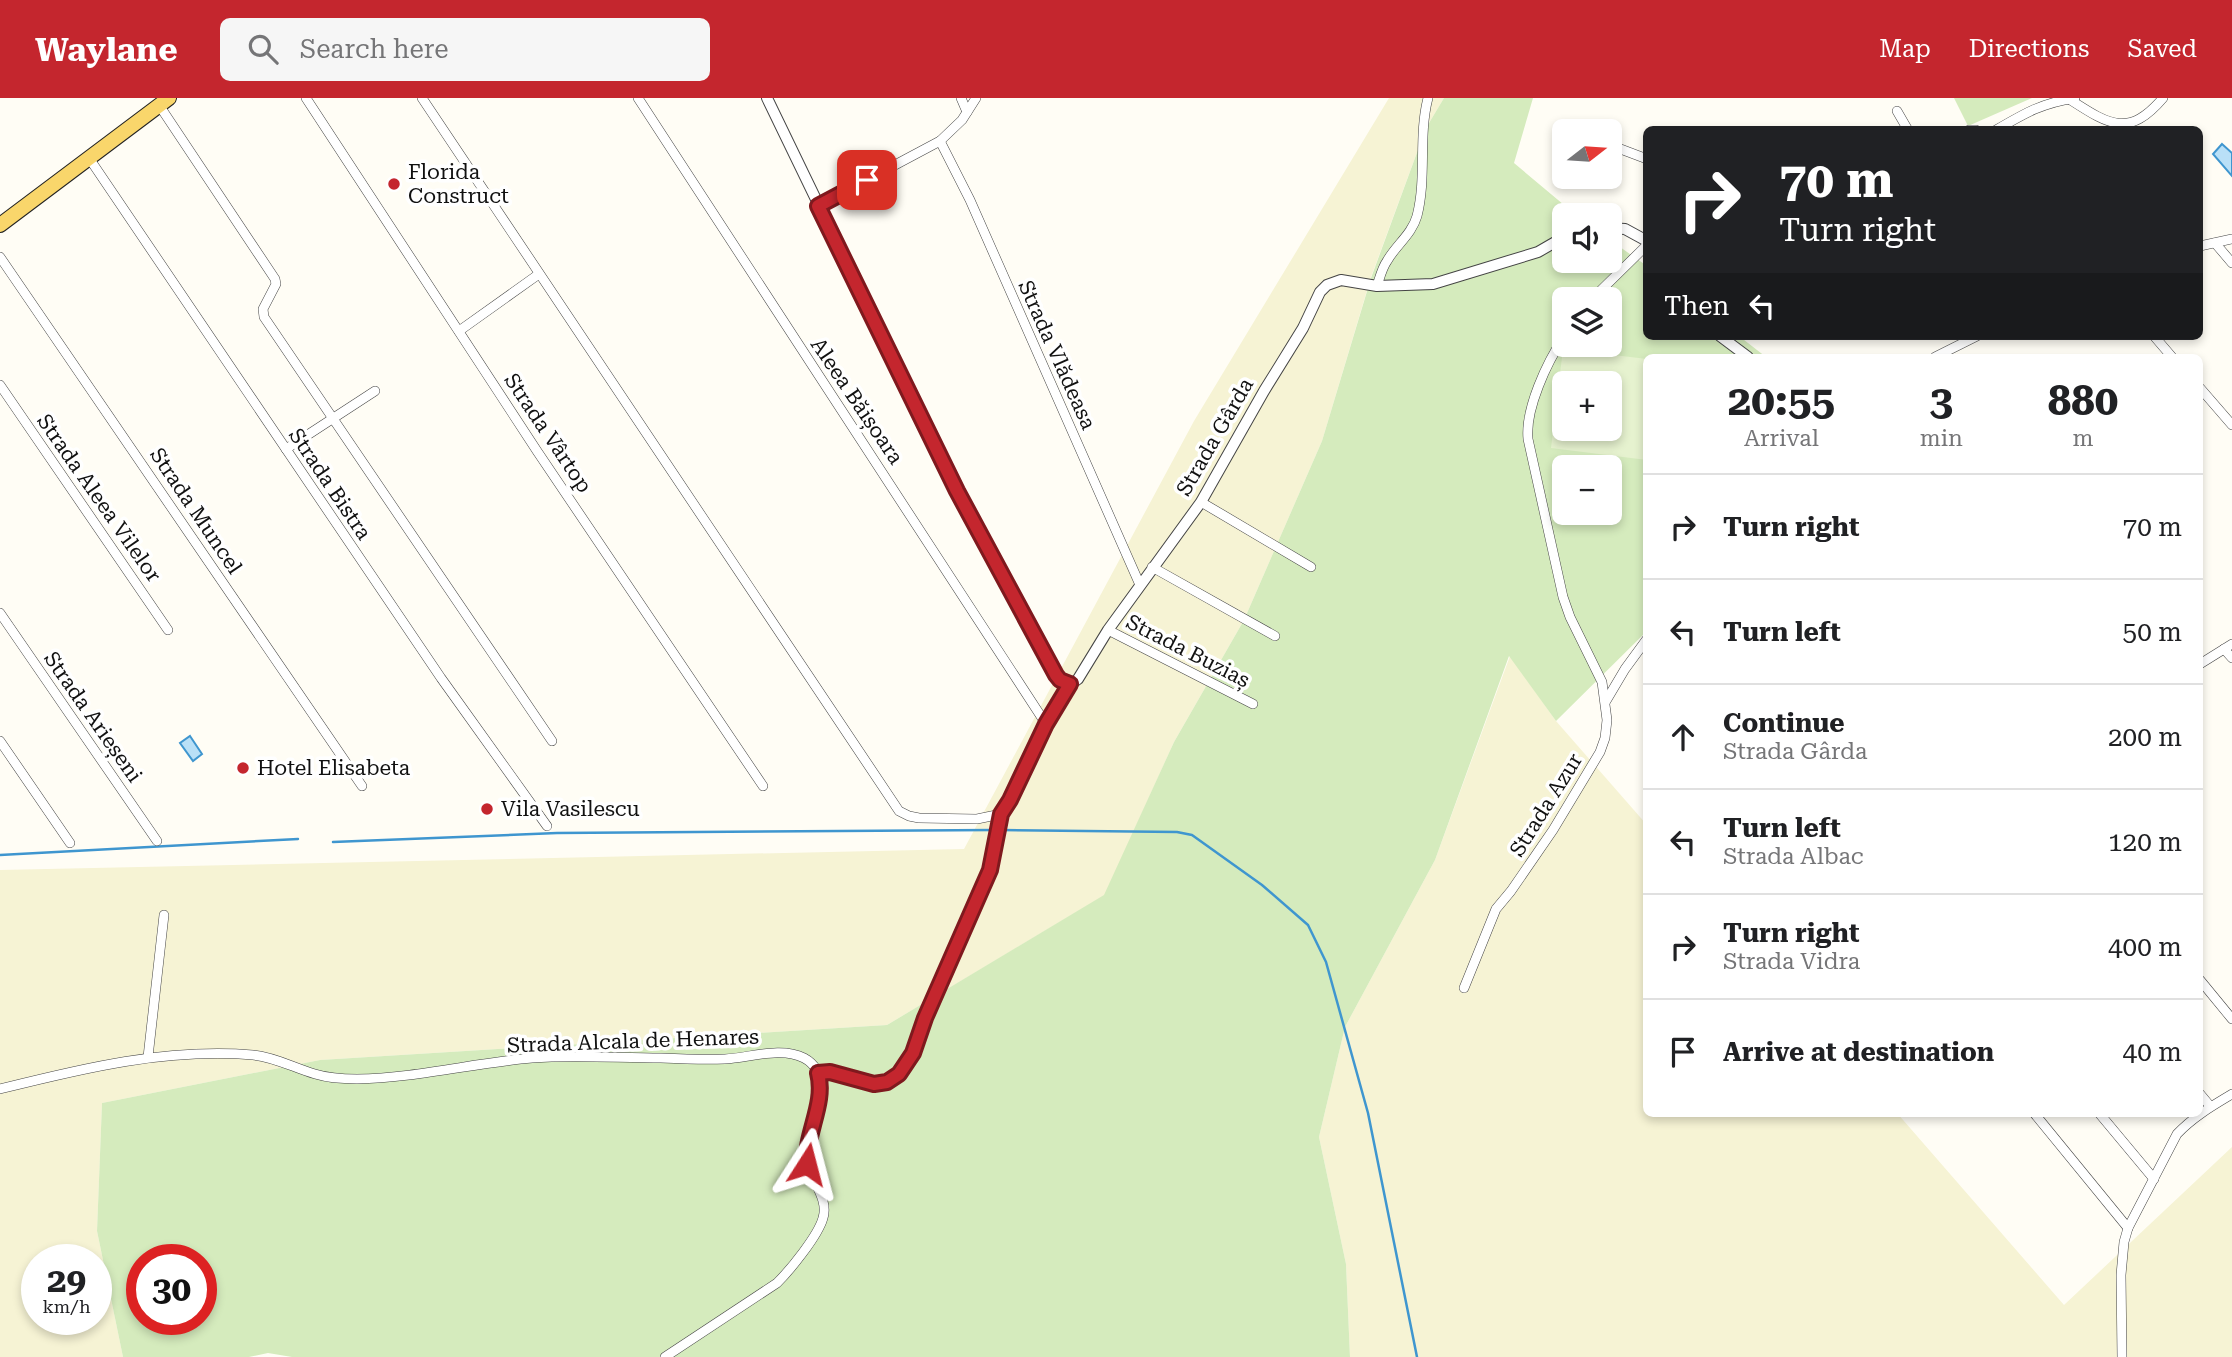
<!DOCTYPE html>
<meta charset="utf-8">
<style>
:root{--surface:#fff;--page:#f6f6f6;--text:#202124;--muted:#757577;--line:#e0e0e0;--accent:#c4262e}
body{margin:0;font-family:"Roboto Serif",serif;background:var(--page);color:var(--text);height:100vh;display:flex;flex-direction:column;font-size:26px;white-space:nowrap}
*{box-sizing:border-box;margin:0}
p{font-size:23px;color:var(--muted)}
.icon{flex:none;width:38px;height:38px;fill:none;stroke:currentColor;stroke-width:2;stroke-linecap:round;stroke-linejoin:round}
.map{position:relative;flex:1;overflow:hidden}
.panel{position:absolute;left:1643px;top:256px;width:560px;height:763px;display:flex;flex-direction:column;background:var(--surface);border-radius:10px;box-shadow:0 4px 10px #0003}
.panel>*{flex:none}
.guide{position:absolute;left:1643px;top:28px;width:560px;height:214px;border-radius:10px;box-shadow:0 4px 10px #0003;background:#202124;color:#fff;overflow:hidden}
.needle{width:46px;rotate:73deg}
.controls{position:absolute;left:1552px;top:21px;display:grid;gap:14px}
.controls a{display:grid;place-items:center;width:70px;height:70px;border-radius:10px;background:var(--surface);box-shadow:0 4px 10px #0003;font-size:35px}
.speed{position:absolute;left:21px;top:1146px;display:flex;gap:14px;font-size:35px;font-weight:700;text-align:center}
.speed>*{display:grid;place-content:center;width:91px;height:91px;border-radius:50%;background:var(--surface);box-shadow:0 4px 10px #0003;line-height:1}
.speed small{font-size:18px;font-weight:400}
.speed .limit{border:10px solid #d22;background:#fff;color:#111}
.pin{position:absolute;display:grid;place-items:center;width:60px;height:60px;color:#fff;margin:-30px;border-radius:14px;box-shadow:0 4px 10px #0006}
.me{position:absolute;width:77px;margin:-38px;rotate:9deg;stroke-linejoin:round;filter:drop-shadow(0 0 5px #0008)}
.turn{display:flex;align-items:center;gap:24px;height:147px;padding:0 21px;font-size:32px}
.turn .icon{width:91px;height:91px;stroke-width:2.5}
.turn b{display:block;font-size:49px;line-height:60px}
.then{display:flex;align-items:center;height:66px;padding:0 21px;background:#0003;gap:14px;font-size:26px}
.eta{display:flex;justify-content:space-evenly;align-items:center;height:119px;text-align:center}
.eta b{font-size:42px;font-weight:700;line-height:49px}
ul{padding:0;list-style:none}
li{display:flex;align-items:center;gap:21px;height:105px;padding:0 21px;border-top:2px solid var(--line)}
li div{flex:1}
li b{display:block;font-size:26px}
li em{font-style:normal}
header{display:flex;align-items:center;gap:42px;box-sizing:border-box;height:98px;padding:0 35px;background:var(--accent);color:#fff}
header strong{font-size:33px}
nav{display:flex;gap:38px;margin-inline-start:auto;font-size:24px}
.search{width:490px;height:63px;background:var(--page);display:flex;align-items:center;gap:18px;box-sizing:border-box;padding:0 24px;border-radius:10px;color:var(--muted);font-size:26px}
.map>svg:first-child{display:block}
.farmland{fill:#f6f3d4;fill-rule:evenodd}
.green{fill:#d5ebbd;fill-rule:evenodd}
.pitch{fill:#e6f2cf;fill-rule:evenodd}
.water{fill:#b9e0f7;stroke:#3f96cf;stroke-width:2}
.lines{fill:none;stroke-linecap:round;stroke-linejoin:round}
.stream{stroke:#3f96cf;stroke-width:2.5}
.minor-casing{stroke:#444;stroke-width:10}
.tertiary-casing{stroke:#444;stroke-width:12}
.primary-casing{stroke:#222;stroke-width:16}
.minor{stroke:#fff;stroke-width:9}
.tertiary{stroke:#fff;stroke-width:10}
.primary{stroke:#f9d66b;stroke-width:14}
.route-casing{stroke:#7f191e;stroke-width:18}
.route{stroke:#c4262e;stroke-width:12}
.poi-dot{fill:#c4262e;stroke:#fff;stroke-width:2.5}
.labels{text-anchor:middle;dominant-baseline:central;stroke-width:7;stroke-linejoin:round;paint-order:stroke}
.poi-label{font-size:21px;fill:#111;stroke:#fff;text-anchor:start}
.street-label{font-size:21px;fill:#111;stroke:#fff}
</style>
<header>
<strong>Waylane</strong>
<div class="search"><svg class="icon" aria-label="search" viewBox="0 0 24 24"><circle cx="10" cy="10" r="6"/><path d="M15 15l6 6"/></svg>Search here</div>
<nav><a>Map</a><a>Directions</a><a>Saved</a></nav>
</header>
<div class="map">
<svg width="2232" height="1259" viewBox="0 0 2232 1259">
<rect width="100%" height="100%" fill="#fffdf5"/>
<g class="farmland">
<path d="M 1389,0 L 1444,0 L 1426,30 L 1371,179 L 1322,343 L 1244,522 L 1174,644 L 1105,797 L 887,927 L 320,962 L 102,1005 L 97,1133 L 123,1259 L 0,1259 L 0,772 L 964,751 L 1194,323 ZM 37,1162 L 96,1162 L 96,1222 L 37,1222 Z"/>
<polygon points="1510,558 1556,623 1647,727 1647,1015 1897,1015 2064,1207 2232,1049 2232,1259 1350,1259 1346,1166 1319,1039 1345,929 1435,762"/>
</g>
<g class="green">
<path d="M 1444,0 L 1533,0 L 1514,65 L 1576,117 L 1564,117 L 1564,163 L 1610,163 L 1610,142 L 1647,168 L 1647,238 L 1739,238 L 1766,259 L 1647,259 L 1647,533 L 1556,623 L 1509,558 L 1435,762 L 1345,929 L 1319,1039 L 1346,1166 L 1350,1259 L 292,1259 L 268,1255 L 249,1259 L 123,1259 L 97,1133 L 102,1005 L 320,962 L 887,927 L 1104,797 L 1174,644 L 1244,522 L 1322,343 L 1371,180 L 1426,30 ZM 1564,201 L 1610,201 L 1610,247 L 1564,247 ZM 1564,285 L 1610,285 L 1610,331 L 1564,331 ZM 1564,369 L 1610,369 L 1610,415 L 1564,415 ZM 142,1162 L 201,1162 L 201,1222 L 142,1222 Z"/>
<polygon points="1954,0 2032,0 1968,28"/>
</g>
<path class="pitch" d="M 1563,251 L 1647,261 L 1647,362 L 1551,350 ZM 1564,285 L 1610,285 L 1610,331 L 1564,331 Z"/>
<g class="water">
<polygon points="2222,46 2232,55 2232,78 2213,56"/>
<polygon points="190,638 202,656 193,663 180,645"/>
</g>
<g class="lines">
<g class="stream">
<polyline points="1001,732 1177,734 1192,737 1262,787 1308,827 1326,864 1368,1015 1417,1259"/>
<polyline points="333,744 557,735 994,732"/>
<polyline points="0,757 298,741"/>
</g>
<g class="minor-casing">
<g id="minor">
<polyline points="306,0 537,353 763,688"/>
<polyline points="422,0 899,713 909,718 919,720 977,721 1001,716"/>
<polyline points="638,0 1046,626"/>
<polyline points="961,0 967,14"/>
<path d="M 2069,1 C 2108,26 2128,41 2163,0"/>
<polyline points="159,7 275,181 276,186 263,211 264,219 552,643"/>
<polyline points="1897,13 1908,32"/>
<polyline points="1969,32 1976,32"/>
<path d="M 1996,32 C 2025,15 2042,5 2075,0"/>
<polyline points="940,43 970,102 1140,487"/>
<polyline points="1610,47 1647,61"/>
<polyline points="89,60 441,580 547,728"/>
<polyline points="818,108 940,43 962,22 976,0"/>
<polyline points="2215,145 2232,165"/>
<polyline points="2200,148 2232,141"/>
<polyline points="0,159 362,688"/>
<path d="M 1377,188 C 1380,179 1382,170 1387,163 C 1396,147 1412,136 1417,118 C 1427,79 1418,39 1428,0"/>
<polyline points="1592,201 1647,147"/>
<polyline points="459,233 539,176"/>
<polyline points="2154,238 2172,259"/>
<polyline points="1935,259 1977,238"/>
<polyline points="0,287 168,532"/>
<polyline points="2200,290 2232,327"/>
<polyline points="286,351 375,293"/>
<polyline points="1201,404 1311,469"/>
<polyline points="1152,469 1275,538"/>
<polyline points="0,515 157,743"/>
<polyline points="1108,532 1253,606"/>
<polyline points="2224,551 2232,560"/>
<polyline points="2200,566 2232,546"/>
<polyline points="1606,603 1625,571 1647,541"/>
<polyline points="0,643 70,745"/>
<polyline points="1001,716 1011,702 1046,626 1070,586"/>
<polyline points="2200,882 2232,921"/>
<path d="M 1464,890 L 1496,811 L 1511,793 L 1553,732 L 1600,654 L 1605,640 L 1607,622 L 1602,584 L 1570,519 L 1563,499 L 1528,341 C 1525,311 1547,264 1564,239"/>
<polyline points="148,959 164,817"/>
<polyline points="818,975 830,974 874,986 887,984 899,977 913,955 925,920 990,772 1001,716"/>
<path d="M 0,991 C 84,970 166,950 253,957 C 275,959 294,970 315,976 C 328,980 343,981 357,981 C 416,980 474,965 532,960 C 574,957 618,960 661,960 C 682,961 703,962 725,961 C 749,960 781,948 804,960 C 838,978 810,1027 807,1054 C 804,1077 830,1097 823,1120 C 818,1138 790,1172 777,1185 L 665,1259"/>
<polyline points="2200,996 2210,1008"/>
<polyline points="2034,1015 2128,1130"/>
<polyline points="2099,1015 2154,1081"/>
<path d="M 2122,1259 L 2121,1177 L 2124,1144 L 2128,1130 L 2177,1036 C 2193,1019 2212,1008 2232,996"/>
</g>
</g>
<g class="tertiary-casing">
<g id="tertiary">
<polyline points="767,0 957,393 1056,577 1066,586 1074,584 1078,581 1108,532 1201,404 1264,293 1303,230 1320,194 1327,187 1341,182 1377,188 1433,186 1538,154 1564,139"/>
<polyline points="1610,130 1625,131 1647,143"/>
<polyline points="1720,238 1748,259"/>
</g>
</g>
<g class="primary-casing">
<polyline id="primary" points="0,127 169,0"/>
</g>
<use href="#minor" class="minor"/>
<use href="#tertiary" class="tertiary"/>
<use href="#primary" class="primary"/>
</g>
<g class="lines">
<g class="route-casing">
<path id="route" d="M 807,1066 C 805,1035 826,1006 818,975 L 830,974 L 874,986 L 887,984 L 899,976 L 913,955 L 925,920 L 990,772 L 1001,716 L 1010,702 L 1046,626 L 1070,586 L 1060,582 L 1056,577 L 957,393 L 818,108 L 867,82"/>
</g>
<use href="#route" class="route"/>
</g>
<g class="poi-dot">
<circle cx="394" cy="86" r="7"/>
<circle cx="243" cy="670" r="7"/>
<circle cx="487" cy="711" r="7"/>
</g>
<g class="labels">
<g class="poi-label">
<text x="408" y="74">Florida<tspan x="408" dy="24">Construct</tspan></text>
<text x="257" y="670">Hotel Elisabeta</text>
<text x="501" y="711">Vila Vasilescu</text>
</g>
<g class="street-label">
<text transform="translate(1057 257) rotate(66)">Strada Vlădeasa</text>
<text transform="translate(857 303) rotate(56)">Aleea Băișoara</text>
<text transform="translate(548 335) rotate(56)">Strada Vârtop</text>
<text transform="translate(1215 339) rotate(-60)">Strada Gârda</text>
<text transform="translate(330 386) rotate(56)">Strada Bistra</text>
<text transform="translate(99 400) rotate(55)">Strada Aleea Vilelor</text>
<text transform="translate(196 413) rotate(56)">Strada Muncel</text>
<text transform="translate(1188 553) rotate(27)">Strada Buziaș</text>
<text transform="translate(93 619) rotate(55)">Strada Arieșeni</text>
<text transform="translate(1546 707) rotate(-58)">Strada Azur</text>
<text transform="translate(633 943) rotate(-2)">Strada Alcala de Henares</text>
</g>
</g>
</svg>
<div class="controls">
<a><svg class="needle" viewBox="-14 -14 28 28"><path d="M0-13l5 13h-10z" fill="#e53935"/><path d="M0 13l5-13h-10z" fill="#757577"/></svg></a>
<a><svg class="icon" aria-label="sound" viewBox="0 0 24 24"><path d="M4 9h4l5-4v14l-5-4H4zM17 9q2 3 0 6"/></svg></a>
<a><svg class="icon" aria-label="layers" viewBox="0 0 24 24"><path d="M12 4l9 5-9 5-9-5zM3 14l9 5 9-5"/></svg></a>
<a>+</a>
<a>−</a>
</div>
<div class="speed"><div>29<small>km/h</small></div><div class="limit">30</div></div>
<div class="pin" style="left:867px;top:82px;background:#d93025"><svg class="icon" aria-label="arrive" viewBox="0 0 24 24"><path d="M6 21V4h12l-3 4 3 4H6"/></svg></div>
<svg class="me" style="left:807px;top:1066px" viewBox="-20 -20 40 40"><path d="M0-17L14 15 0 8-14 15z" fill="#c4262e" stroke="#fff" stroke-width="4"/></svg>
<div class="guide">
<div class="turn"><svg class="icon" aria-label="right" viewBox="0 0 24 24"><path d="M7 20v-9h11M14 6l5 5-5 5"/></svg><div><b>70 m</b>Turn right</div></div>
<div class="then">Then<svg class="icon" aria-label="left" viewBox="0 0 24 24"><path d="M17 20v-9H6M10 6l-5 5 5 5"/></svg></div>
</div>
<section class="panel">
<div class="eta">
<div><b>20:55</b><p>Arrival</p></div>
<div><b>3</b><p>min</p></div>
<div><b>880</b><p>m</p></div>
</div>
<ul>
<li><svg class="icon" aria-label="right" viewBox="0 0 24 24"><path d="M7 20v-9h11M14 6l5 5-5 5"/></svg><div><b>Turn right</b></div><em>70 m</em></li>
<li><svg class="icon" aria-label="left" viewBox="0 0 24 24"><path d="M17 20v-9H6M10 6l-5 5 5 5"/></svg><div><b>Turn left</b></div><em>50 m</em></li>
<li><svg class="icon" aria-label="ahead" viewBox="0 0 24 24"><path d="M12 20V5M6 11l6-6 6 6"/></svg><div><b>Continue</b><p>Strada Gârda</p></div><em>200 m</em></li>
<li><svg class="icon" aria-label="left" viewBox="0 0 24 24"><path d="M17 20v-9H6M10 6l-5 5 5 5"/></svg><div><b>Turn left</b><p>Strada Albac</p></div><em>120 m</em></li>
<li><svg class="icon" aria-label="right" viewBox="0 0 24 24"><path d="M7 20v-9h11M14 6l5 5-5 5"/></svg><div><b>Turn right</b><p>Strada Vidra</p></div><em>400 m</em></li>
<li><svg class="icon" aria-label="arrive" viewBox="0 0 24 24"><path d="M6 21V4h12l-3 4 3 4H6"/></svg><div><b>Arrive at destination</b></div><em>40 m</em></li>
</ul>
</section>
</div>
